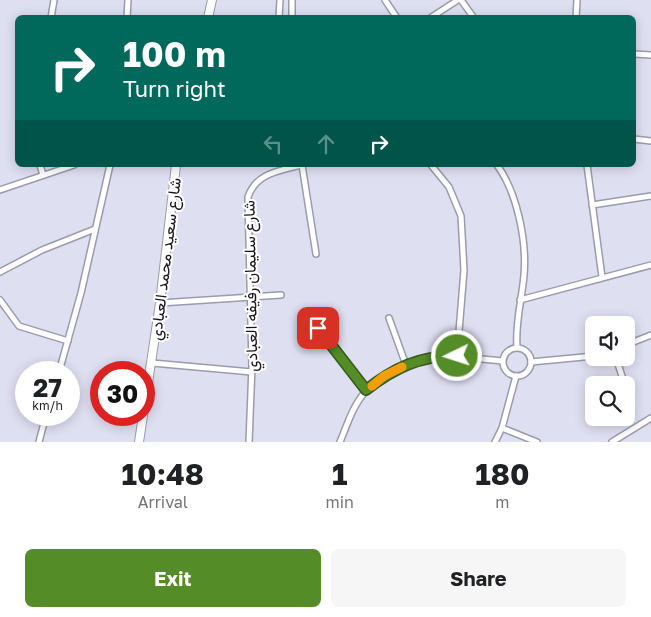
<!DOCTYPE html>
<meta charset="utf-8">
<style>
:root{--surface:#fff;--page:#f6f6f6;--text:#202124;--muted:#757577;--accent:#548c28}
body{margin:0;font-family:"Golos Text",Vazirmatn,sans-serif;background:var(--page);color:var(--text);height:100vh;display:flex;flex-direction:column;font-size:19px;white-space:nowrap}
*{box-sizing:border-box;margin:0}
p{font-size:16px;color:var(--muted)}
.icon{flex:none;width:28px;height:28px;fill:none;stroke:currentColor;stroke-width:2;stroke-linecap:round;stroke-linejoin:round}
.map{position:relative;height:442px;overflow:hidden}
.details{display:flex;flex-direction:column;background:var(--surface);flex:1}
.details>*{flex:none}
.top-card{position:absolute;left:15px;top:15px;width:621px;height:152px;border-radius:8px;box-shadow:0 2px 12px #0003;background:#00695c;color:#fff;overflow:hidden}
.buttons{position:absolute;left:585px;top:316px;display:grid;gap:10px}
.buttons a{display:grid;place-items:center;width:50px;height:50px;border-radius:8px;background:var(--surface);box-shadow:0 2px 12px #0003;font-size:25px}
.speed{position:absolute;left:15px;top:361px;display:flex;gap:10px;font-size:25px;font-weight:700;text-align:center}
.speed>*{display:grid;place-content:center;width:65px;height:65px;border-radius:50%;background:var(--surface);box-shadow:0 2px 12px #0003;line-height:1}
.speed small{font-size:12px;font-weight:400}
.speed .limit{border:8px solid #d22;background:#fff;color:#111}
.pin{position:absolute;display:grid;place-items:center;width:42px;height:42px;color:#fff;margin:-21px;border-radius:10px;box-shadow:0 2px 8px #0006}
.me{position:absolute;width:55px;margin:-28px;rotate:266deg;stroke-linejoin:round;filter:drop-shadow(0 0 4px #0008)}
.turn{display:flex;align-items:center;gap:18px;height:105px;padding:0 25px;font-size:22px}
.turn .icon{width:65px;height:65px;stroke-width:2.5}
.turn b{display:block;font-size:35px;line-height:42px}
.lanes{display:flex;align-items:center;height:48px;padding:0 25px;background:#0003;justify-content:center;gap:25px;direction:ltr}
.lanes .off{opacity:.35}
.eta{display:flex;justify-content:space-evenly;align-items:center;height:85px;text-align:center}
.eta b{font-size:30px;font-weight:700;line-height:35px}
.action{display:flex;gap:10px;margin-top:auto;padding:10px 25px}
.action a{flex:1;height:58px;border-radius:8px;background:var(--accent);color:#fff;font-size:20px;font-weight:700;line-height:58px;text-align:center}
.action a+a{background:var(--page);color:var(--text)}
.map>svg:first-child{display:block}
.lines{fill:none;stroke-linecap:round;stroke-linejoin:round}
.street-casing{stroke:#9b9bac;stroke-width:8}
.secondary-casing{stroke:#9b9bac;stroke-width:10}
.street{stroke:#fff;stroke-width:5}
.secondary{stroke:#fff;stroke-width:8}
.route-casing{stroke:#375b1a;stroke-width:12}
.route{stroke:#548c28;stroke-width:9}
.slow{stroke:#f59e0b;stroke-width:9}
.labels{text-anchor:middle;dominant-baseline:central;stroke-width:4;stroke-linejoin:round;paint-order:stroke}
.street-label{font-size:16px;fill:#16151c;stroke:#fff}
</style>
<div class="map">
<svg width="651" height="442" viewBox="0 0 651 442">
<rect width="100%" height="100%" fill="#dfdff2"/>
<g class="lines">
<g class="street-casing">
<g id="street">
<polyline points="385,0 397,18"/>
<polyline points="461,0 474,18"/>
<polyline points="51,18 54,0"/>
<polyline points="127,18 128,0"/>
<polyline points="279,18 280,0"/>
<polyline points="292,18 292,0"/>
<polyline points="430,18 458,0"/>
<polyline points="576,18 577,0"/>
<polyline points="634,54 651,55"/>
<polyline points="634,139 651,141"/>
<polyline points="40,165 43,175"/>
<polyline points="302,165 316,254"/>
<polyline points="431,165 449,187 461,216 464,270 457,356"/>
<path d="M 497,165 C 517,192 527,241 524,275 C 522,299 515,323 517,347"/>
<polyline points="587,165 602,277"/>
<polyline points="0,190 74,165"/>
<polyline points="592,205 651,196"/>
<polyline points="0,272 42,250 95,229"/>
<polyline points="0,300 19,326 68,341"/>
<polyline points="520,300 651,265"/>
<polyline points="160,303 281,295"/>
<polyline points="389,318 406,365"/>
<polyline points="318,328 366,390"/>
<polyline points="626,345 651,335"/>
<circle cx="517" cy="362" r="14"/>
<polyline points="616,358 625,385"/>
<polyline points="531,362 594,356"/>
<polyline points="152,363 252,372"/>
<polyline points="59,372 81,293 110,165"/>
<polyline points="502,428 537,442"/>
<polyline points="39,442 46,415"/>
<path d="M 249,442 L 252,366 L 248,197 C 256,173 279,171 301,165"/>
<path d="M 340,442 C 347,425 353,405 366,391 C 404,349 452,356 502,361"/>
<polyline points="495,442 502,428 516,376"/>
<polyline points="612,442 651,418"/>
</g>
</g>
<g class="secondary-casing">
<g id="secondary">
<polyline points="208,18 212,0"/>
<polyline points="139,442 160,303 176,165"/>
</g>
</g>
<use href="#street" class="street"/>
<use href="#secondary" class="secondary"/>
</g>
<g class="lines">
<g class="route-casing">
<path id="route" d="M 318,328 L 366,390 C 394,368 421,355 457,356"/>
</g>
<use href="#route" class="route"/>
<polyline class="slow" points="372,386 384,376 402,367"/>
</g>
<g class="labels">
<g class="street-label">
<text transform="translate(165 259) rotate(-83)">شارع سعيد محمد العبادي</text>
<text transform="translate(250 286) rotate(-91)">شارع سليمان رفيفه العبادي</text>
</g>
</g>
</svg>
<div class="buttons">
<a><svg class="icon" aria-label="sound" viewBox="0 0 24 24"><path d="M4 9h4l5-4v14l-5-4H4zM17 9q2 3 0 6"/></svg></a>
<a><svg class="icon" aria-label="search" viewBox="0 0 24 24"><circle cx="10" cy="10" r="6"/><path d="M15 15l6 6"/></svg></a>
</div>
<div class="speed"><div>27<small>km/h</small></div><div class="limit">30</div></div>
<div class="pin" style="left:318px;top:328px;background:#d93025"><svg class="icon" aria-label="arrive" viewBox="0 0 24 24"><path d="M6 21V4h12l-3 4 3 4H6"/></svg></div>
<svg class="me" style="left:457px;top:356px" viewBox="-20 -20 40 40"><circle r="17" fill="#548c28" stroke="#fff" stroke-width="3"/><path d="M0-11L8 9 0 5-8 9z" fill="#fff"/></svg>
<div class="top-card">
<div class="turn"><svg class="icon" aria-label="right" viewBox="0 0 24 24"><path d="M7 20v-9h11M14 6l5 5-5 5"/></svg><div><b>100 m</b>Turn right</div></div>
<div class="lanes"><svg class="icon off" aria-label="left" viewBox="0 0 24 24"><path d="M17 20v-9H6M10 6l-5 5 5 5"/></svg><svg class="icon off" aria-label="ahead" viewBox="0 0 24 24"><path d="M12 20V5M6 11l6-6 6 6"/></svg><svg class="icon" aria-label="right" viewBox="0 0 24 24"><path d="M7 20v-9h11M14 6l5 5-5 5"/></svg></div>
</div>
</div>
<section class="details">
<div class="eta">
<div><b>10:48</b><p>Arrival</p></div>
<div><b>1</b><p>min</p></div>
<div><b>180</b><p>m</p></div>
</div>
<div class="action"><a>Exit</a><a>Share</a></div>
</section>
